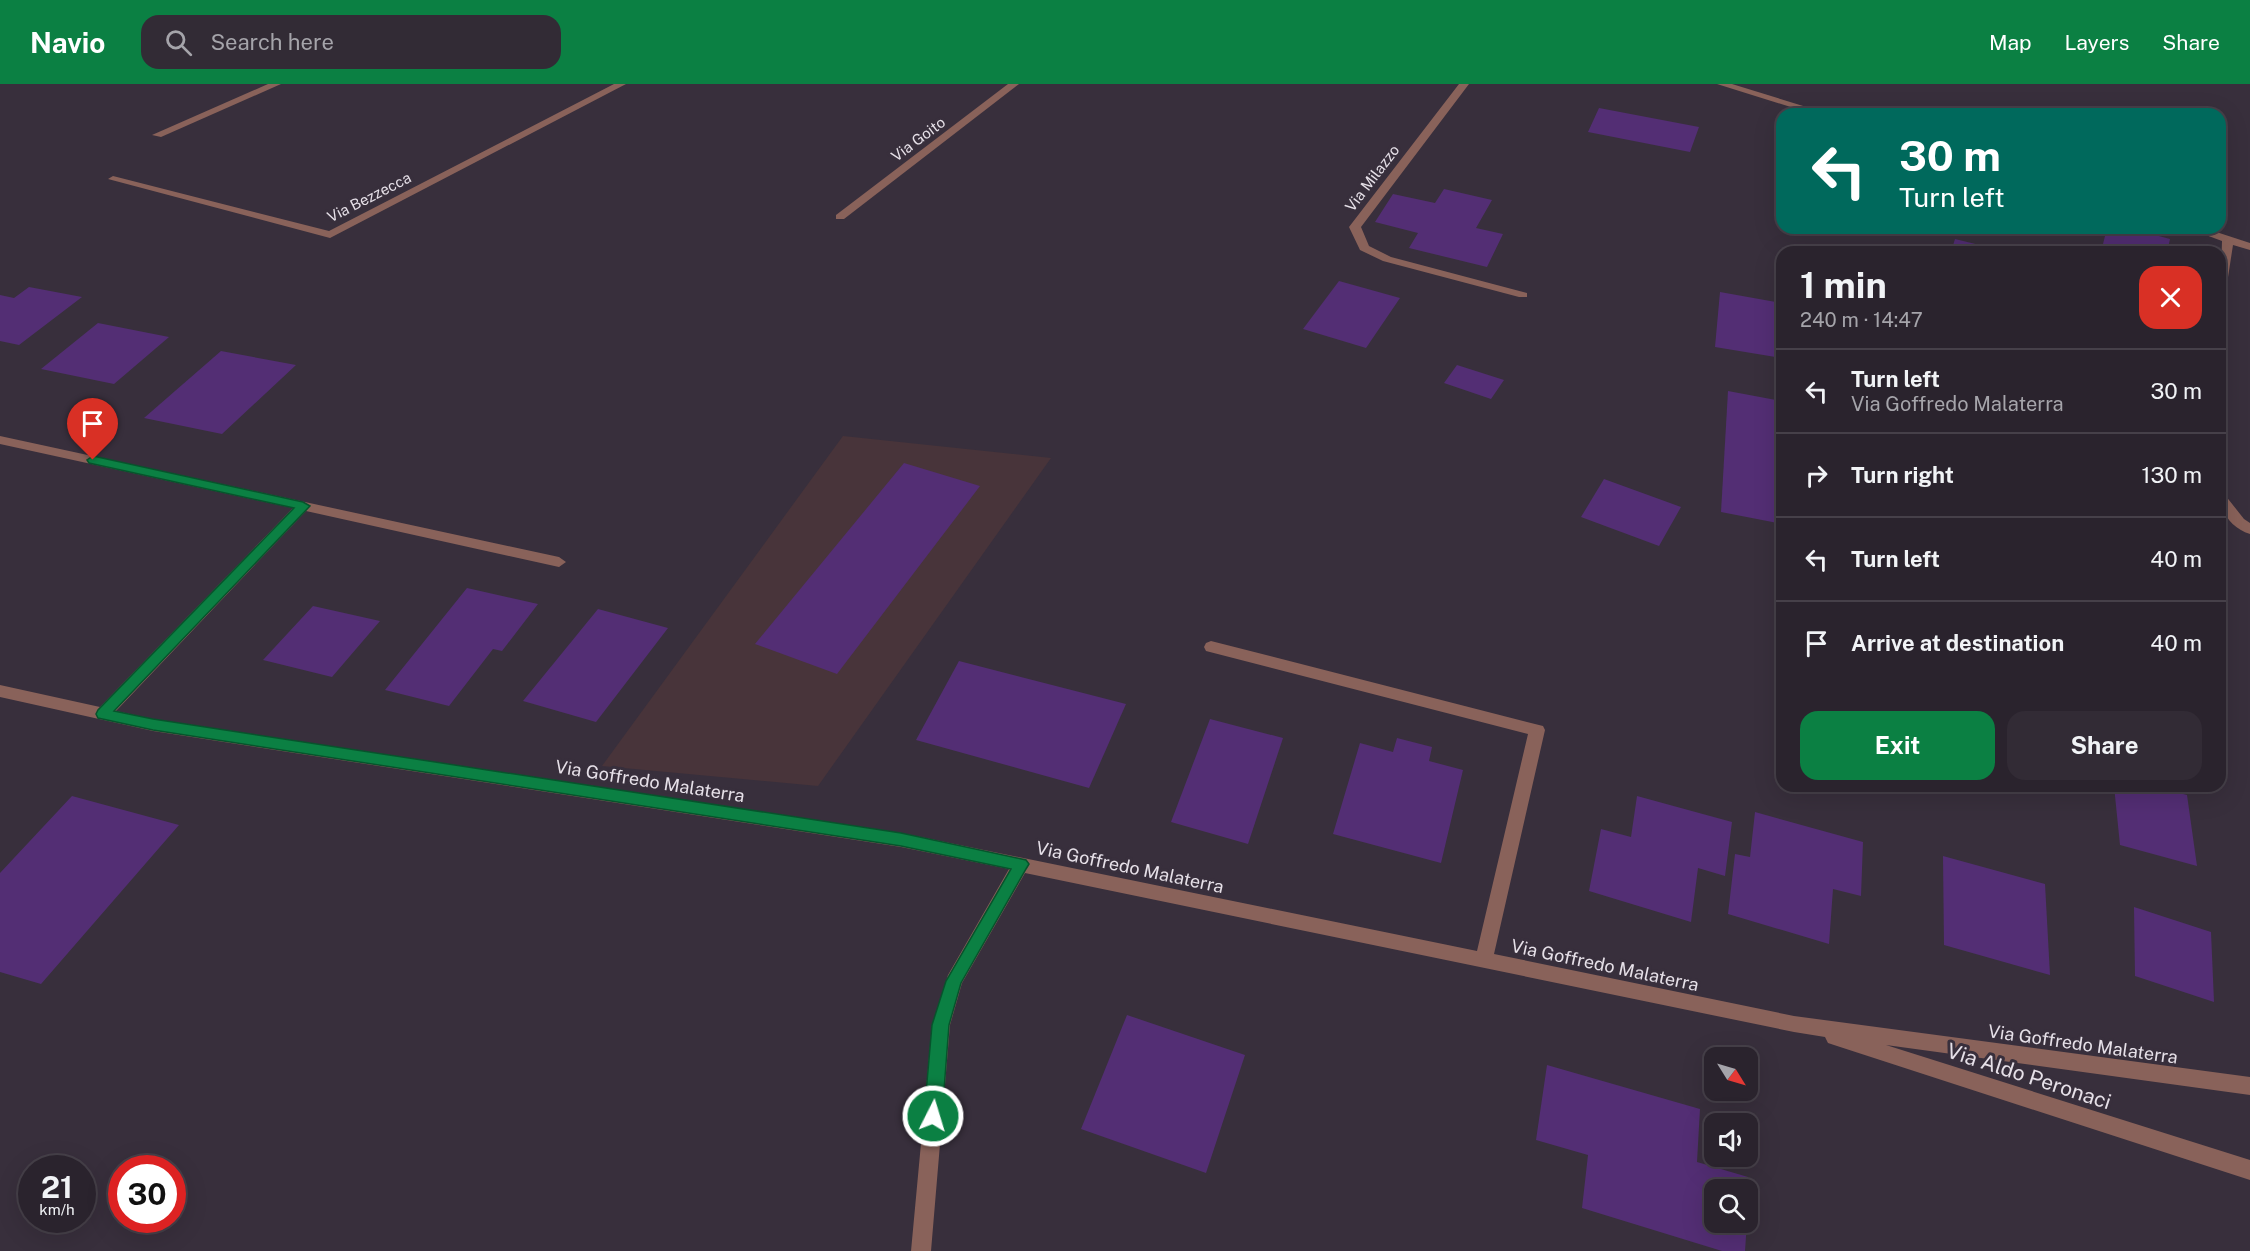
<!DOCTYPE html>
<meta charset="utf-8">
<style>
:root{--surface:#2a232d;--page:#322b35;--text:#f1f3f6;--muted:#a5a4aa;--line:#464049;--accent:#0b8043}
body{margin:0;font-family:"Public Sans",sans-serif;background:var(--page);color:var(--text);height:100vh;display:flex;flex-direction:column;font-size:22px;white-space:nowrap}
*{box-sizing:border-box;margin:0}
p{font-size:20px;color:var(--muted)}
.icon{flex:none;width:33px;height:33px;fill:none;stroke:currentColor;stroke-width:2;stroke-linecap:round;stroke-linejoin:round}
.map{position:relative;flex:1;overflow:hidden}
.sheet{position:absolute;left:1776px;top:162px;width:450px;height:546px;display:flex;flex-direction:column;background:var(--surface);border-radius:18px;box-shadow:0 6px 24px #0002,0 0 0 2px var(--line)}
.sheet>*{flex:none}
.top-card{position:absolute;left:1776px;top:24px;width:450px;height:126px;border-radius:18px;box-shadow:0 6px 24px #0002,0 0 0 2px var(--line);background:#00695c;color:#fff;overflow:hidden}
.needle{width:39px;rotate:127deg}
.controls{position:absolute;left:1704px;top:963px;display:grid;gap:12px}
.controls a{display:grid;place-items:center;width:54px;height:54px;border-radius:12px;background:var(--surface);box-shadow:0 6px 24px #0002,0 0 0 2px var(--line);font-size:30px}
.speed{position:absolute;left:18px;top:1071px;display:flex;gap:12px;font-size:30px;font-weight:700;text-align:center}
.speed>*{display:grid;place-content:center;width:78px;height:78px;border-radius:50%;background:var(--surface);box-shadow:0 6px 24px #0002,0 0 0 2px var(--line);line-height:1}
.speed small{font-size:15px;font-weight:400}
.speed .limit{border:9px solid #d22;background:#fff;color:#111}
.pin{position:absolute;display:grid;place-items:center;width:51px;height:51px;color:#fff;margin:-62px -26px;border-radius:50% 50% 50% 0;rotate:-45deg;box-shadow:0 0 6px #0007}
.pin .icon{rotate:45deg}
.me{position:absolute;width:66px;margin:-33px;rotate:5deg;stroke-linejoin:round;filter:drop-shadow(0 0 4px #0008)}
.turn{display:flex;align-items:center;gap:21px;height:126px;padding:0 24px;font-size:27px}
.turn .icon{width:78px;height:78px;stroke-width:2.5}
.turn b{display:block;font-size:42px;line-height:51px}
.round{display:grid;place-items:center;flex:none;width:63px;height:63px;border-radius:18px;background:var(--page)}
.summary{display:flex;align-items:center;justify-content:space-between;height:102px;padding:0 24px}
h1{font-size:36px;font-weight:700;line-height:45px}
.button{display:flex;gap:12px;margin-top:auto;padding:12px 24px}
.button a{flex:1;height:69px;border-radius:18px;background:var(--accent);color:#fff;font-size:24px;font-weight:700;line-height:69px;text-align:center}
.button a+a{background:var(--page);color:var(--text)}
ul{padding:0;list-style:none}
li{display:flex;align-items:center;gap:18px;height:84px;padding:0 24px;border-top:2px solid var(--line)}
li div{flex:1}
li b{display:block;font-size:22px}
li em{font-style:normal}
header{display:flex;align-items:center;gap:36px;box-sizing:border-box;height:84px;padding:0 30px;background:var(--accent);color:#fff}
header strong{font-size:28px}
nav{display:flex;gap:33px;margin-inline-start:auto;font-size:21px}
.search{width:420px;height:54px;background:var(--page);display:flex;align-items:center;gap:15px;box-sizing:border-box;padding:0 21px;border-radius:18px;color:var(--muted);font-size:22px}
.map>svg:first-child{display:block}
.industrial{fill:#48343a}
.building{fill:#532e74}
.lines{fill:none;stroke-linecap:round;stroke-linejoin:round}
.street{fill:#89625a;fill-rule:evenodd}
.route{fill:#0b8043;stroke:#07532c;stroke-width:1.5}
.labels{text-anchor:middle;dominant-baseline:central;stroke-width:6;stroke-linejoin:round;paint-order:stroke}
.far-street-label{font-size:15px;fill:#e6e0e8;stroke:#382f3c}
.street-label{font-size:18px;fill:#e6e0e8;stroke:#382f3c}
.near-street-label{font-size:21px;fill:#e6e0e8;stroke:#382f3c}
</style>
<header>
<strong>Navio</strong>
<div class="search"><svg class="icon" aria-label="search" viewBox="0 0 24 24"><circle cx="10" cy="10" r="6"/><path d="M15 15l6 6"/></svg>Search here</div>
<nav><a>Map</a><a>Layers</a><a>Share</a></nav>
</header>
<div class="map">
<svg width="2250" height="1167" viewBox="0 0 2250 1167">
<rect width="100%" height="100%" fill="#382f3c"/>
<polygon class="industrial" points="843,352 1051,374 818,702 602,682"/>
<g class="building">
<polygon points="1599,24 1699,43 1690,68 1588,48"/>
<polygon points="1444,105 1492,116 1476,144 1503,150 1487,183 1409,164 1418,149 1375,138 1393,110 1435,119"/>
<polygon points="2107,144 2129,144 2170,155 2167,168 2119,168 2120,164 2103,160"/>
<polygon points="1955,155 2004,167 2004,168 1951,168"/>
<polygon points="1339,197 1400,214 1366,264 1303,245"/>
<polygon points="29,203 82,213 19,261 0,257 0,211 14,214"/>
<polygon points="1720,208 1782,219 1781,274 1715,263"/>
<polygon points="98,239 169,253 114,300 41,285"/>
<polygon points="221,267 296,281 222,350 144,334"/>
<polygon points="1457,281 1504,296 1491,315 1444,299"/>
<polygon points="1728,307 1782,317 1782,440 1721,428"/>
<polygon points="904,379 980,402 837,590 755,560"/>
<polygon points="1604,395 1681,423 1659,462 1581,433"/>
<polygon points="467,504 538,520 502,567 493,565 449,622 385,606"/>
<polygon points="313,522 380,537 332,593 263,576"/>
<polygon points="598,525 668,544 596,638 523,617"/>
<polygon points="959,577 1126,620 1089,704 916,656"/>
<polygon points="1210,635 1283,654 1248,760 1171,738"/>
<polygon points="1397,654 1432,663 1429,677 1463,686 1441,779 1333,750 1360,659 1393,668"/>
<polygon points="2114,702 2152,702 2187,711 2197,782 2120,761"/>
<polygon points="72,712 179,741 41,900 0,888 0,789"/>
<polygon points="1637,712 1732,738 1725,792 1698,784 1691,838 1589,807 1601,745 1631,753"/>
<polygon points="1755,728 1863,758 1861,812 1833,805 1829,860 1728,830 1735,770 1750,773"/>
<polygon points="1943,772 2045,800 2050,891 1944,861"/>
<polygon points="2134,823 2211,848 2214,918 2135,892"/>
<polygon points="1127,931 1245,971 1206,1089 1081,1045"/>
<polygon points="1547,981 1700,1025 1697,1078 1748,1093 1748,1106 1714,1106 1714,1138 1747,1138 1745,1167 1722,1167 1582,1124 1588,1071 1536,1056"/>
</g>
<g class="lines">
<g class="street">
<polygon points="268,0 281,0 161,53 152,51"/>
<polygon points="614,0 626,0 330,154 108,95 113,92 329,147"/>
<polygon points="1008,0 1019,0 844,135 836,135 836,131"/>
<polygon points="1459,0 1469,0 1361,143 1369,162 1391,173 1527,209 1527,213 1519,213 1383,177 1360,166 1349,143"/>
<polygon points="1717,0 1732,0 1829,30 1813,30"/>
<polygon points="2187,144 2204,144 2250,159 2250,166 2233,161 2224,219 2220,221 2222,157"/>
<polygon points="0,352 559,473 566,478 559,483 306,427 116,627 153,635 901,749 1477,867 1528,650 1206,567 1204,563 1206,559 1211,557 1543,642 1545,646 1494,870 1794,932 2250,993 2250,1011 1886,961 2250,1076 2250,1096 1834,961 1828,959 1825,953 1794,948 1025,789 962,899 950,941 931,1167 911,1167 932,941 948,891 1009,785 901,763 153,647 0,613 0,601 100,623 293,424 0,360"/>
<path d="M 2220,409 L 2225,411 L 2244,435 L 2250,439 L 2250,450 C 2231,444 2220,428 2220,409 Z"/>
</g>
</g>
<polygon class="route" points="93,372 303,418 310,422 114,627 153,635 901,749 1026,776 1029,780 1026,785 961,899 949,941 942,1032 939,1037 933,1040 927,1037 924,1032 932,941 946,897 1011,785 901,762 153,646 98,634 96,630 98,626 294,424 89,379 87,376"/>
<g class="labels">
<g class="far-street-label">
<text transform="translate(918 55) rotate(-37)">Via Goito</text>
<text transform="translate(1372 94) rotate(-53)">Via Milazzo</text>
<text transform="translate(369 113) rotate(-27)">Via Bezzecca</text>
</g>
<g class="street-label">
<text transform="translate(650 697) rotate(9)">Via Goffredo Malaterra</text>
<text transform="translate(1130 783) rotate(12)">Via Goffredo Malaterra</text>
<text transform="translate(1605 881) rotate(12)">Via Goffredo Malaterra</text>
<text transform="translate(2083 960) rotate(8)">Via Goffredo Malaterra</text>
</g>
<g class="near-street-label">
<text transform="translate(2029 992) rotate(18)">Via Aldo Peronaci</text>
</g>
</g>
</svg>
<div class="controls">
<a><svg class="needle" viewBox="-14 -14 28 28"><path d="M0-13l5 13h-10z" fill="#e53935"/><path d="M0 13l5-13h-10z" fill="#a5a4aa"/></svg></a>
<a><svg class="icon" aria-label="sound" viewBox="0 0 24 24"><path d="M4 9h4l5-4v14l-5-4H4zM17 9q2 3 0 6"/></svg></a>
<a><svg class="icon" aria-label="search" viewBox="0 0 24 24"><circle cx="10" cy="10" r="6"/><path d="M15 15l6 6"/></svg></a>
</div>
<div class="speed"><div>21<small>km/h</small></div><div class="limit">30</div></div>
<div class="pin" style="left:93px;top:376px;background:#d93025"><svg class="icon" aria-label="arrive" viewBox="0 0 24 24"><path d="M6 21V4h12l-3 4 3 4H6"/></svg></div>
<svg class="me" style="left:933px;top:1032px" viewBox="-20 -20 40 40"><circle r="17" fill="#0b8043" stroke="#fff" stroke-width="3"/><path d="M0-11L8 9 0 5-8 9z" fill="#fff"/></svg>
<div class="top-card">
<div class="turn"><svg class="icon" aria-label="left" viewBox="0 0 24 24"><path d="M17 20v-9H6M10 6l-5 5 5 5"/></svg><div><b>30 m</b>Turn left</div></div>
</div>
<section class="sheet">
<div class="summary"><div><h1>1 min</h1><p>240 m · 14:47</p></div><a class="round" style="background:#d93025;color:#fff"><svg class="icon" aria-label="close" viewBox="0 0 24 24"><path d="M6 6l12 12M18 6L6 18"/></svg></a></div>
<ul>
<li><svg class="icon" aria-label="left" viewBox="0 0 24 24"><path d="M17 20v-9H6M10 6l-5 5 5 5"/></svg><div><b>Turn left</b><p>Via Goffredo Malaterra</p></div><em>30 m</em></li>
<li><svg class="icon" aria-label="right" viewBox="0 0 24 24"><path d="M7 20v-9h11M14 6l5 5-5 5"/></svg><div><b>Turn right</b></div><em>130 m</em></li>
<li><svg class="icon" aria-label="left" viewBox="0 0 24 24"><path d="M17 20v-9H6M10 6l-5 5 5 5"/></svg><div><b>Turn left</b></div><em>40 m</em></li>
<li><svg class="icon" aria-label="arrive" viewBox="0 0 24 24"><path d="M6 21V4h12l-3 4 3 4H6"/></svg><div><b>Arrive at destination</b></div><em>40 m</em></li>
</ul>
<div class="button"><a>Exit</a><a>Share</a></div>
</section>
</div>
